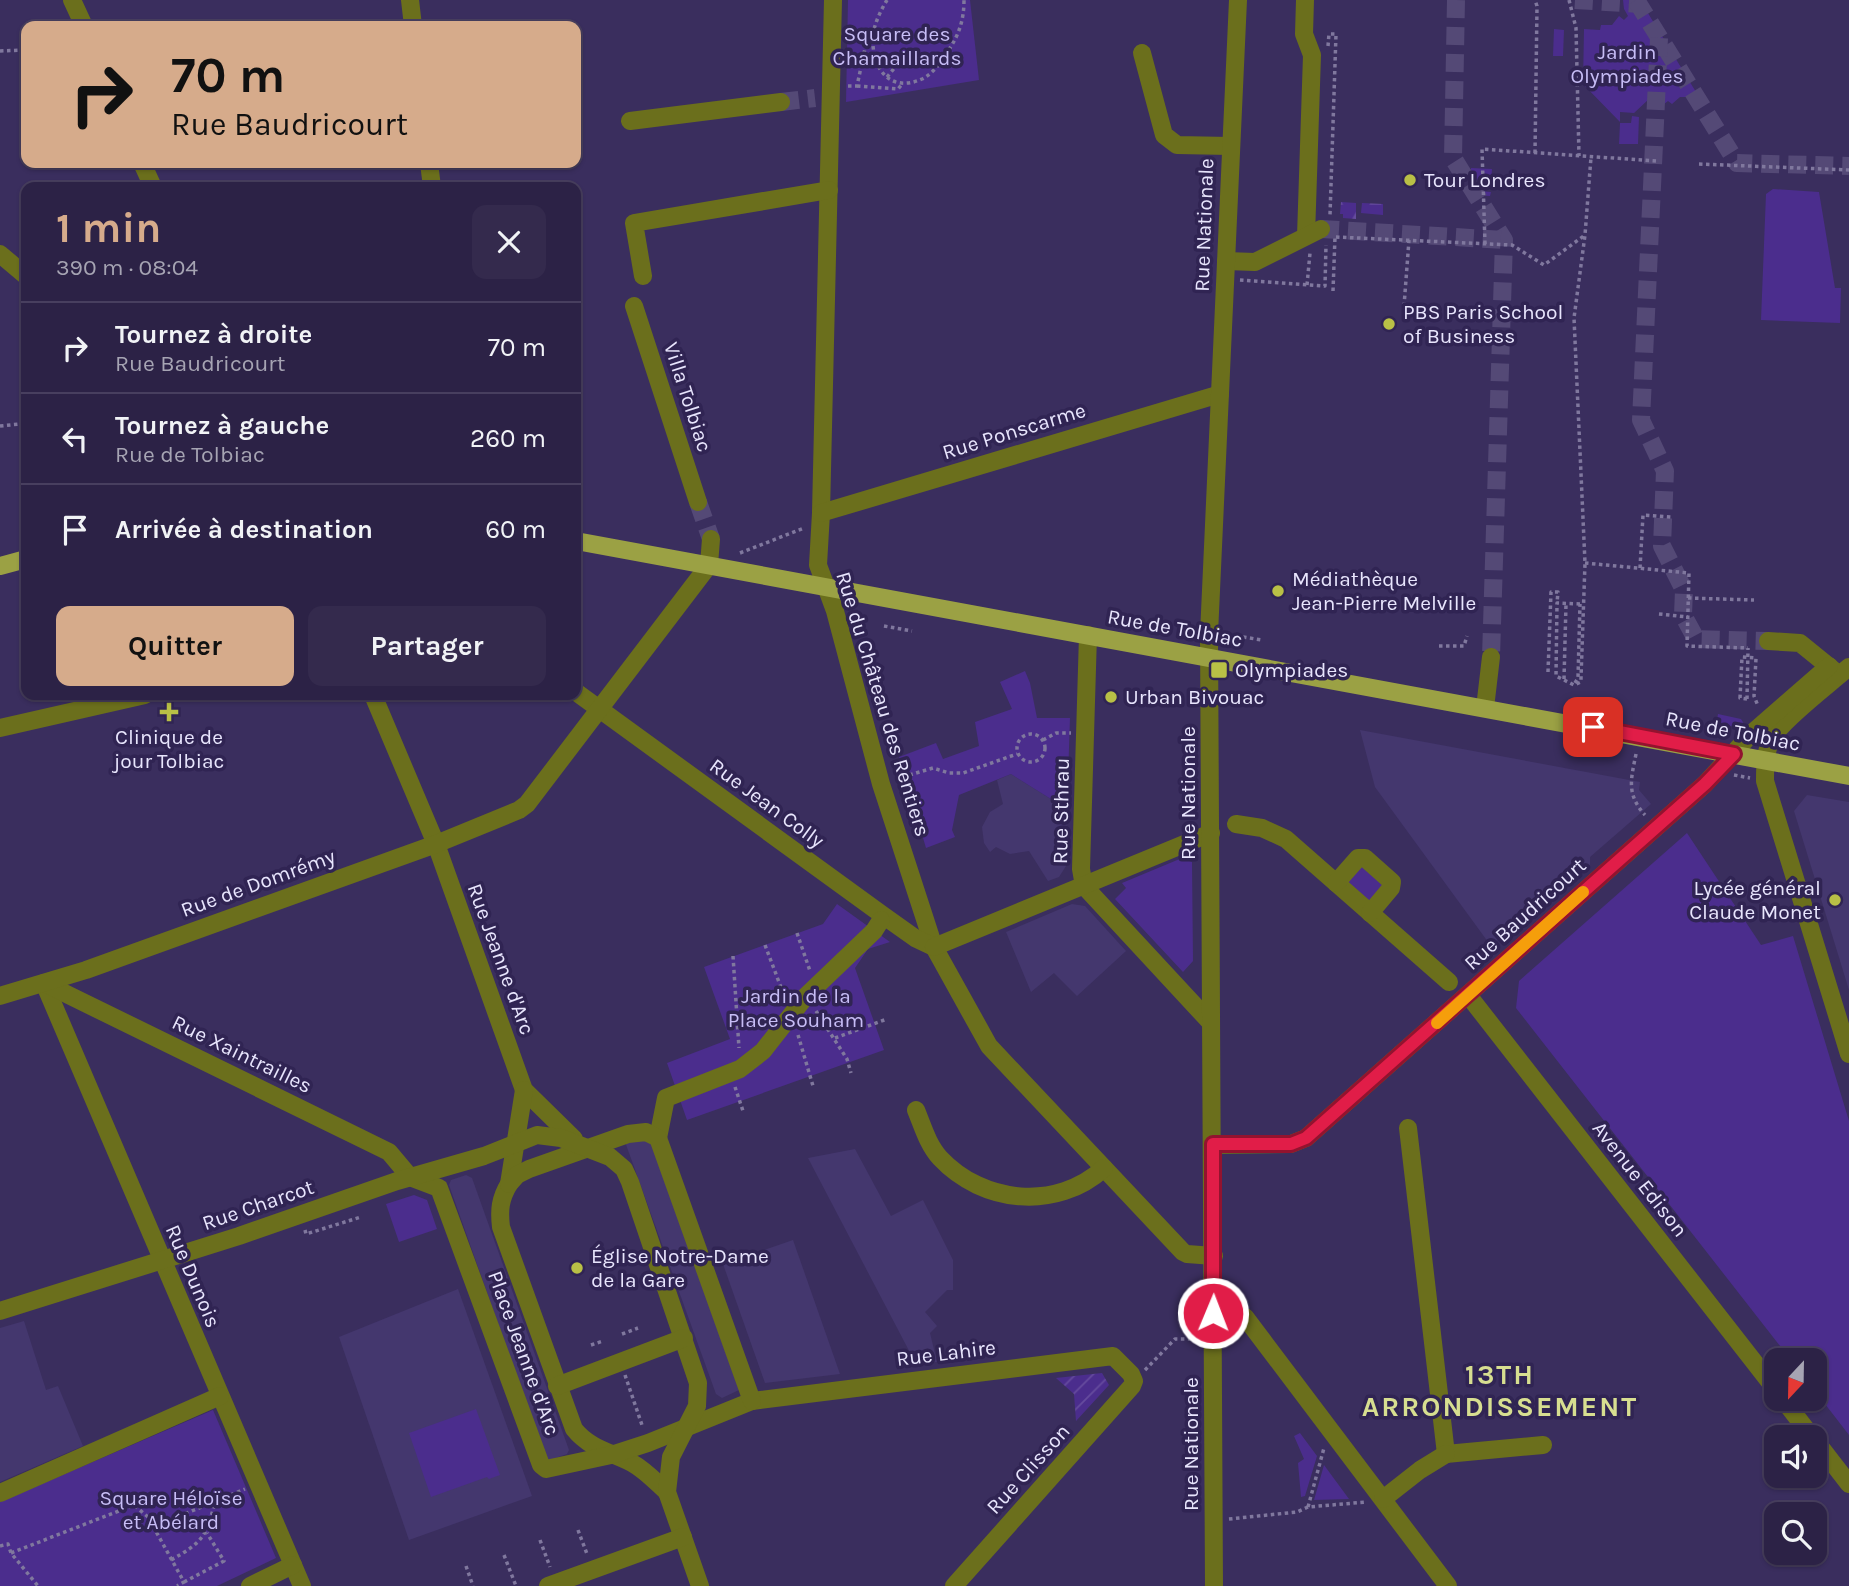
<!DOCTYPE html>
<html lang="fr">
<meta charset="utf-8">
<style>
:root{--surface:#2c2246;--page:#342a4d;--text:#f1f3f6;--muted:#a6a4b3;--line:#483f5f;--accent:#d6ab8b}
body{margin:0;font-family:Karla,sans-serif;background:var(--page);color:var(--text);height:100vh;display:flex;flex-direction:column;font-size:26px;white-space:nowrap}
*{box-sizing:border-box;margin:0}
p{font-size:23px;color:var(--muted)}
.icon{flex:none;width:38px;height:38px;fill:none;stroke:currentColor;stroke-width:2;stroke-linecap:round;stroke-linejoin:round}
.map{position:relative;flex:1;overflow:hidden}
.side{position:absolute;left:21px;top:182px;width:560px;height:518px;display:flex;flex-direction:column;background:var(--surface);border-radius:14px;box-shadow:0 2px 5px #0004,0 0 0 2px var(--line)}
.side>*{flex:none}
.guide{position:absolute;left:21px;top:21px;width:560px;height:147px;border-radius:14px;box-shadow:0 2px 5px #0004,0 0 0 2px var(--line);background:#d6ab8b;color:#111;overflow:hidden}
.needle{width:46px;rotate:202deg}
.tools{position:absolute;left:1764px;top:1348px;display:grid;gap:14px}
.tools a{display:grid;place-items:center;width:63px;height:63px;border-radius:14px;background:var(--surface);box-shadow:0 2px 5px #0004,0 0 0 2px var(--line);font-size:35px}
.pin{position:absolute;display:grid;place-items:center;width:60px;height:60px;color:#fff;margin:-30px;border-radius:14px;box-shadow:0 4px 10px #0006}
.me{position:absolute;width:77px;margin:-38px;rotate:1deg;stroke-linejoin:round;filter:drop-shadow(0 0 5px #0008)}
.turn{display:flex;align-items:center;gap:24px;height:147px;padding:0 35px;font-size:32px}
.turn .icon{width:91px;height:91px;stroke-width:2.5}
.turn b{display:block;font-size:49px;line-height:60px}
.round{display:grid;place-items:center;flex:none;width:74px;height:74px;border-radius:14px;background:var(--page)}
.headline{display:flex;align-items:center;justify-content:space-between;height:119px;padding:0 35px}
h1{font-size:42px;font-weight:700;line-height:52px;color:var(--accent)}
.primary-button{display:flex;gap:14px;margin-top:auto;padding:14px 35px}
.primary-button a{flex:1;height:80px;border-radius:14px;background:var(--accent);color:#111;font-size:28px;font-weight:700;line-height:80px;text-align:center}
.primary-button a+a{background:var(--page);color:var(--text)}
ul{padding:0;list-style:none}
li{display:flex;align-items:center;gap:21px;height:91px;padding:0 35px;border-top:2px solid var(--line)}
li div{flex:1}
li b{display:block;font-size:26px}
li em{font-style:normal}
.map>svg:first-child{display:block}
.built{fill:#44376e}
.green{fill:#4b2d8d}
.forest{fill:url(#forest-firs)}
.garden{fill:url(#garden-furrows)}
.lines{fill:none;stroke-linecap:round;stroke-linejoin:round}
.minor-tunnel{stroke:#544976;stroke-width:18;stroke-dasharray:18 9;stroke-linecap:butt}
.path{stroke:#80789e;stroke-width:3.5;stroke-dasharray:3.5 3.5;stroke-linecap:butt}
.minor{stroke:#6b6f1c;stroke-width:18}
.major{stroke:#9ba144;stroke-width:18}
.path-bridge{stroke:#80789e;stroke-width:3.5;stroke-dasharray:3.5 3.5;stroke-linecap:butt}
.route-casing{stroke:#92132f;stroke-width:18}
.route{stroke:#e11d48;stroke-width:12}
.slow{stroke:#f59e0b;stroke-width:12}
.poi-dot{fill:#b9c046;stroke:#302453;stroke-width:2.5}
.labels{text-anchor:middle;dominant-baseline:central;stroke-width:7;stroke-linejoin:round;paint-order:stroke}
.park-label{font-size:21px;fill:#c7bdf6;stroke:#302453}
.poi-label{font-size:21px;fill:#e8e5fd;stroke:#302453;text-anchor:start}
.street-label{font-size:21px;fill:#e8e5fd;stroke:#302453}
.district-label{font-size:28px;font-weight:bold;letter-spacing:2px;fill:#d7de90;stroke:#302453}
</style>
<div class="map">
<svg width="1849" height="1586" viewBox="0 0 1849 1586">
<defs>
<pattern id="forest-firs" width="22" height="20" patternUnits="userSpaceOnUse" patternTransform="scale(1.75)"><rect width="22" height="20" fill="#4b2d8d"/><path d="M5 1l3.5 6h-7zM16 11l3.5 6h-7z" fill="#654b9e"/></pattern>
<pattern id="garden-furrows" width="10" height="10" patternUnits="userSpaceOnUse" patternTransform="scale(1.75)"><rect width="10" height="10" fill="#4b2d8d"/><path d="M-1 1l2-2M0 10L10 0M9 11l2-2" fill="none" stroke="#654b9e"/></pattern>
</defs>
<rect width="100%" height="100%" fill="#3a2e5e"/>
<g class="built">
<polygon points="1360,730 1640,782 1639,790 1651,804 1590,857 1590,865 1582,865 1491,946 1375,787"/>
<polygon points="1011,774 1067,809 1066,866 1059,877 1048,881 1029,851 1010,854 996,847 990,852 984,843 982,827 990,812 1003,804 997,780"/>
<polygon points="1807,795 1849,802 1849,990 1794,811"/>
<polygon points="1072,904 1085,906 1126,951 1077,996 1054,973 1031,992 1006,932"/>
<polygon points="649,1137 739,1390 722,1398 716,1394 624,1139"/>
<polygon points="855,1149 891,1216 923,1200 953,1260 953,1290 947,1290 925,1312 937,1326 930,1333 937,1362 916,1364 808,1158"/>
<polygon points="466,1175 472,1178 569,1450 567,1454 550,1460 546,1459 449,1185 451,1180"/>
<polygon points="793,1240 840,1374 765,1383 723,1264"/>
<polygon points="458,1289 532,1496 409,1540 339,1337"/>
<polygon points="24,1321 46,1390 58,1386 83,1446 0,1482 0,1328"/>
</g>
<g class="green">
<polygon points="848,0 970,0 979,80 846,102"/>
<polygon points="1623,0 1640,0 1699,97 1680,97 1672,104 1668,101 1659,108 1649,99 1634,113 1620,112 1620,122 1583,84 1584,29 1600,30 1601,25 1612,25 1619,16 1624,20 1628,16 1624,9"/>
<polygon points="1554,29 1564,30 1563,56 1553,56"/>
<polygon points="1632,116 1639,117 1638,144 1619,144 1620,123 1631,123"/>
<polygon points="1471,168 1492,169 1491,183 1478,183 1478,191 1491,192 1490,196 1470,195"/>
<polygon points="1773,189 1819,192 1835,288 1841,288 1840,323 1761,320 1766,194"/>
<polygon points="1025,671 1030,683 1037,718 1070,718 1067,809 1011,774 959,795 952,830 955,837 926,848 899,757 936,743 943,759 979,746 975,722 1012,709 1000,682"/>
<path d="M 1718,714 L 1741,719 L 1744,724 C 1736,729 1725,726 1717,720 Z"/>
<polygon points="1687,833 1761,945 1793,936 1849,1121 1849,1435 1815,1391 1815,1360 1791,1360 1516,1008 1519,981"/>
<polygon points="1182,858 1192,862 1193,961 1183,972 1115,899 1126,888 1122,883"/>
<polygon points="1359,863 1386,882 1372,904 1345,880"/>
<polygon points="837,904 890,942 868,949 855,968 884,1050 687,1120 667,1063 730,1039 704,967 823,924"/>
<polygon points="414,1195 427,1200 437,1229 399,1242 386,1204"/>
<polygon points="476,1409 500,1475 489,1479 487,1477 431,1497 409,1433"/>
<polygon points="213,1410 276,1558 217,1586 0,1586 0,1502"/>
<polygon points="1300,1433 1317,1456 1305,1496 1301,1497 1298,1463 1304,1459 1294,1436"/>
<polygon points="1324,1465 1349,1499 1314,1500"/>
</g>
<g class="forest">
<polygon points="1341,202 1356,203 1356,219 1343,218 1343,214 1340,214"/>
<polygon points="1362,203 1383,204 1383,215 1361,213"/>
</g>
<polygon class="garden" points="1102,1373 1109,1385 1076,1421 1074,1394 1056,1378"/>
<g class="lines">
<g class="minor-tunnel">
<polyline points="1456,0 1453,158 1504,240 1491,657"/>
<polyline points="1575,0 1639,4"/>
<polyline points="1636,0 1737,163 1849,166"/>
<polyline points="1659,38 1641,420 1665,471 1662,546 1684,590 1683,615 1696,639 1768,641"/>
<polyline points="781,102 815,98"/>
<polyline points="1321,229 1504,240"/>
<polyline points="698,502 711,539"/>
</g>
<g class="path">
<path d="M 887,0 C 881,10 874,24 873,36 C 871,66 888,94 922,79 C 934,73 941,62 948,51 C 959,35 964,20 964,0"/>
<polyline points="1569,0 1576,28 1579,156"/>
<polyline points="1328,46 1329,34 1336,34 1330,215"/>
<polyline points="0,51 26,50"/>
<polyline points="887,77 901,60"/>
<polyline points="848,86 857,86 867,39 873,33"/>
<polyline points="857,86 898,89 903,83"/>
<polyline points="1535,153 1537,6 1535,0"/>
<polyline points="1699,164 1849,170"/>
<polyline points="1336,237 1512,245 1544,265 1585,235"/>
<polyline points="1485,244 1482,149 1656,161"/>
<polyline points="1240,280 1325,286 1326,245"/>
<polyline points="1307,285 1310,253"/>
<polyline points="1333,291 1335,237"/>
<polyline points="1404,306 1409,240"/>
<polyline points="0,426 20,424"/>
<polyline points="740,553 804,528"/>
<polyline points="1585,563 1689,573 1687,646 1748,648"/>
<polyline points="1640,568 1643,515 1672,517"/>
<polyline points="1688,598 1754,600"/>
<polyline points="1580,604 1557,603 1556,676 1574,685 1581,682 1581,678 1585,563 1574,318 1585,235 1591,157"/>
<polyline points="1659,614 1688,617"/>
<polyline points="884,626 912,631"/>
<polyline points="1243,637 1262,640"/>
<polyline points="1439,646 1464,646 1467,636"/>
<polyline points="1548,672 1551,592 1558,592 1557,603"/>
<polyline points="1564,679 1566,604"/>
<polyline points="1575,683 1578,678 1580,604"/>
<polyline points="1747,699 1740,698 1742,657 1756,658 1754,696 1758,706"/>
<circle cx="1031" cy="748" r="14"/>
<polyline points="1043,740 1056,733 1071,733"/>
<path d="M 1636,754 C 1631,779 1626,794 1645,815"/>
<polyline points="1734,775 1750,778"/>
<polyline points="896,779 933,768 949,773 963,773 1017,754"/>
<polyline points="797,933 810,971"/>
<polyline points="765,945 785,998"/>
<polyline points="733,956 739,1048"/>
<polyline points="816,1011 847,1059 851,1073"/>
<polyline points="798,1035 813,1086"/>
<polyline points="835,1038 887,1019"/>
<polyline points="735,1087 743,1111"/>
<polyline points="305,1230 306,1234 361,1217"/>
<polyline points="622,1334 638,1328"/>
<polyline points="591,1345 603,1341"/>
<polyline points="1145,1370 1175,1339 1198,1339"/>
<polyline points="625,1375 643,1428"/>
<polyline points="1308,1507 1324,1448"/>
<polyline points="1229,1519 1297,1512 1308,1507 1366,1502"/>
<polyline points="153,1527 245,1489"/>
<polyline points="578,1530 587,1554"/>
<polyline points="540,1540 550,1567"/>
<polyline points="0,1546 8,1544 11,1553 38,1586"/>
<polyline points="11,1553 134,1505 148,1517 184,1582 177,1586"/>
<polyline points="504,1555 516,1586"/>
<path d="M 171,1560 C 203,1542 206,1537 215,1502"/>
<polyline points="466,1566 473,1586"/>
<polyline points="184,1582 224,1561 207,1533"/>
</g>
<g class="minor">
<polyline points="72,0 84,26"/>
<polyline points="410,0 413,26"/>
<polyline points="833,0 821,513 818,565 835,611 881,784 934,947 989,1046 1183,1252 1187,1254 1214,1256"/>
<polyline points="1305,0 1304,34 1312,55 1306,236"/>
<polyline points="1142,53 1164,135 1177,145 1230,146"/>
<polyline points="630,121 781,102"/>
<polyline points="142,163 153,187"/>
<polyline points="429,163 432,187"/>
<polyline points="0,254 26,276"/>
<polyline points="1226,261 1255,262 1321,229"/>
<polyline points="643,276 634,223 829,190"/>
<polyline points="634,306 698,502"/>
<polyline points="821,513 1220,394"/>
<polyline points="1088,635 1081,869 1084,886 1211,1023"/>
<polyline points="1768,641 1800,643 1837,673"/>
<path d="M 1849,667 C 1831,683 1783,719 1772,738 C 1765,751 1765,767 1765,781 L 1849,1054"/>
<polyline points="576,692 884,916 915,938 934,947"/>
<polyline points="373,695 436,844 524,1090 574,1139"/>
<polyline points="1485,708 1491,657"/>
<polyline points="0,728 145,695"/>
<polyline points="1236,824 1262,828 1286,839 1449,982"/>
<polyline points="1336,883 1358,858 1365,858 1392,882 1391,888 1370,913"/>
<polyline points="934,947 1211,833"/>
<polyline points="44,983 302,1586"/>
<polyline points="44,983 389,1152 410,1177"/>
<polyline points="1468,995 1776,1390"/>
<polyline points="0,996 86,970 436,844 519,810 527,804 709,565 711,539"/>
<path d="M 524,1090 L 509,1184 C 500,1199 499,1210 501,1227 L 574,1429 C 590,1449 611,1452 632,1463 C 645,1470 656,1482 667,1492"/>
<path d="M 916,1110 C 923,1127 928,1145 940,1158 C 983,1204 1057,1211 1104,1168"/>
<polyline points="1408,1128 1446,1454 1543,1445"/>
<polyline points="658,1138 666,1098 740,1069 763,1051 806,996 874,931 881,920"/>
<polyline points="1213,1145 1291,1144 1306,1138 1705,784 1751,734 1829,666"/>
<polyline points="410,1177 439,1188 541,1465 546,1469 611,1455 648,1443 752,1401 1113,1356 1131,1374 1134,1381 1132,1386 954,1586"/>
<polyline points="509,1184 517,1175 529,1169 628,1134 646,1132 658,1138 752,1401"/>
<polyline points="0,1311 239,1236 397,1181 484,1156 537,1135 561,1138 610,1157 624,1169 630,1182 698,1383 697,1406 671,1457 667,1492 700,1586"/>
<polyline points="1213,1313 1245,1317 1448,1586"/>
<polyline points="557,1386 684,1338"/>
<polyline points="1782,1398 1812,1437"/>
<polyline points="1815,1440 1849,1484"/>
<polyline points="0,1493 220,1396"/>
<polyline points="1383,1499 1420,1470 1446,1454"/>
<polyline points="250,1586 293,1565"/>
<polyline points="548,1586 683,1537"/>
<polyline points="1214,1586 1209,634 1238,0"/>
</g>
<g class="major">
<polyline points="576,541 1849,776"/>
<polyline points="0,566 26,559"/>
</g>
<polyline class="path-bridge" points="1747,699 1748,648"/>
</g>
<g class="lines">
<g class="route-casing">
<polyline id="route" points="1213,1313 1213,1144 1291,1144 1306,1138 1705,784 1734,754 1593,727"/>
</g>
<use href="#route" class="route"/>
<polyline class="slow" points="1437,1023 1583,892"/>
</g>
<g class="poi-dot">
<circle cx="1410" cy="180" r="7"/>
<circle cx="1389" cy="324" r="7"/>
<circle cx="1278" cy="591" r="7"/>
<rect x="1210" y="661" width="18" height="18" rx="3.5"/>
<circle cx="1111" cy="697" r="7"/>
<path d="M165.5 701.5h7v7h7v7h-7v7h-7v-7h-7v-7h7z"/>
<circle cx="1835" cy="900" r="7"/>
<circle cx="577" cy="1268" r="7"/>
</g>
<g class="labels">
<g class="park-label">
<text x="897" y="34">Square des<tspan x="897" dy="24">Chamaillards</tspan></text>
<text x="1627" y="52">Jardin<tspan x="1627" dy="24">Olympiades</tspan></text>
<text x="796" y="996">Jardin de la<tspan x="796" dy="24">Place Souham</tspan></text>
<text x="171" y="1498">Square Héloïse<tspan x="171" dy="24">et Abélard</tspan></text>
</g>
<g class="poi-label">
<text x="1424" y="180">Tour Londres</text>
<text x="1403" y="312">PBS Paris School<tspan x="1403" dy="24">of Business</tspan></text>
<text x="1292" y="579">Médiathèque<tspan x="1292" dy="24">Jean-Pierre Melville</tspan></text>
<text x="1235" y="670">Olympiades</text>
<text x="1125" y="697">Urban Bivouac</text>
<text x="169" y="737" text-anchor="middle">Clinique de<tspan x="169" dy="24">jour Tolbiac</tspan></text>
<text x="1821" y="888" text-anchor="end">Lycée général<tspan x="1821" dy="24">Claude Monet</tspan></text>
<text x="591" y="1256">Église Notre-Dame<tspan x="591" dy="24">de la Gare</tspan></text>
</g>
<g class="street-label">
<text transform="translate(1204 225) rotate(-88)">Rue Nationale</text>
<text transform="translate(688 397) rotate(72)">Villa Tolbiac</text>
<text transform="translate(1014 431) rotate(-17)">Rue Ponscarme</text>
<text transform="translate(1175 628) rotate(10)">Rue de Tolbiac</text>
<text transform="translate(883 704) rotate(73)">Rue du Château des Rentiers</text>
<text transform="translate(1733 731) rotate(11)">Rue de Tolbiac</text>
<text transform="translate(1188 793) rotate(-90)">Rue Nationale</text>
<text transform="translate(767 803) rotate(36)">Rue Jean Colly</text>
<text transform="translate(1061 811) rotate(-89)">Rue Sthrau</text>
<text transform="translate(258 883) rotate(-20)">Rue de Domrémy</text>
<text transform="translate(1525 914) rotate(-42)">Rue Baudricourt</text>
<text transform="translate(501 959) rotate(70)">Rue Jeanne d'Arc</text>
<text transform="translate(242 1054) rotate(26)">Rue Xaintrailles</text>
<text transform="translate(1640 1179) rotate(52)">Avenue Edison</text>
<text transform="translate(258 1205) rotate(-19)">Rue Charcot</text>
<text transform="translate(193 1276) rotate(67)">Rue Dunois</text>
<text transform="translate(524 1353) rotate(70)">Place Jeanne d'Arc</text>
<text transform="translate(946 1353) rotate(-7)">Rue Lahire</text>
<text transform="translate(1191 1444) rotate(-90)">Rue Nationale</text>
<text transform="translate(1028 1469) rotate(-48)">Rue Clisson</text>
</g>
<g class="district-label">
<text x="1500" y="1374">13TH<tspan x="1500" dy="32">ARRONDISSEMENT</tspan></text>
</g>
</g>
</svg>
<div class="tools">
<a><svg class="needle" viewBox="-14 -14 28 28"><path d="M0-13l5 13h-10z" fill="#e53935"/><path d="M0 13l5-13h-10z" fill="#a6a4b3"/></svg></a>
<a><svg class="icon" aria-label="sound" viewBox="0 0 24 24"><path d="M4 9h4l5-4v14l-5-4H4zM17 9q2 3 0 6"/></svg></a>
<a><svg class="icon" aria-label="search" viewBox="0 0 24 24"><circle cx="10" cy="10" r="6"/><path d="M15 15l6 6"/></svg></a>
</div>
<div class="pin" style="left:1593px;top:727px;background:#d93025"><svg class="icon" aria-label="arrive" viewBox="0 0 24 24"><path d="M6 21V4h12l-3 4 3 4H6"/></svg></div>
<svg class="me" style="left:1213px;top:1313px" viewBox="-20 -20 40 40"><circle r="17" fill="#e11d48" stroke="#fff" stroke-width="3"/><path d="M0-11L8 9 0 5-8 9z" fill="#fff"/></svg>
<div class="guide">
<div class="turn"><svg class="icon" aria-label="right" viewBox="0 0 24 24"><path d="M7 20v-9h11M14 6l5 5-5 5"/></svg><div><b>70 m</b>Rue Baudricourt</div></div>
</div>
<section class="side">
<div class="headline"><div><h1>1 min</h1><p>390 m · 08:04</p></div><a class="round"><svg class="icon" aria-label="close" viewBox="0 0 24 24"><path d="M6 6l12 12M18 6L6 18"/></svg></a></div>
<ul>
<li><svg class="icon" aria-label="right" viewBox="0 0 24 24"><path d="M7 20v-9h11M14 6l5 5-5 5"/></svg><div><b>Tournez à droite</b><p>Rue Baudricourt</p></div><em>70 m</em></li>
<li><svg class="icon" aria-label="left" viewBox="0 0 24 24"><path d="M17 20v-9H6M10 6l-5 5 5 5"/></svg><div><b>Tournez à gauche</b><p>Rue de Tolbiac</p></div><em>260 m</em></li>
<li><svg class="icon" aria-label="arrive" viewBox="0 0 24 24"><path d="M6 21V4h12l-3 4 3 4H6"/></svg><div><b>Arrivée à destination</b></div><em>60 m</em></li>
</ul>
<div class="primary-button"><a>Quitter</a><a>Partager</a></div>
</section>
</div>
